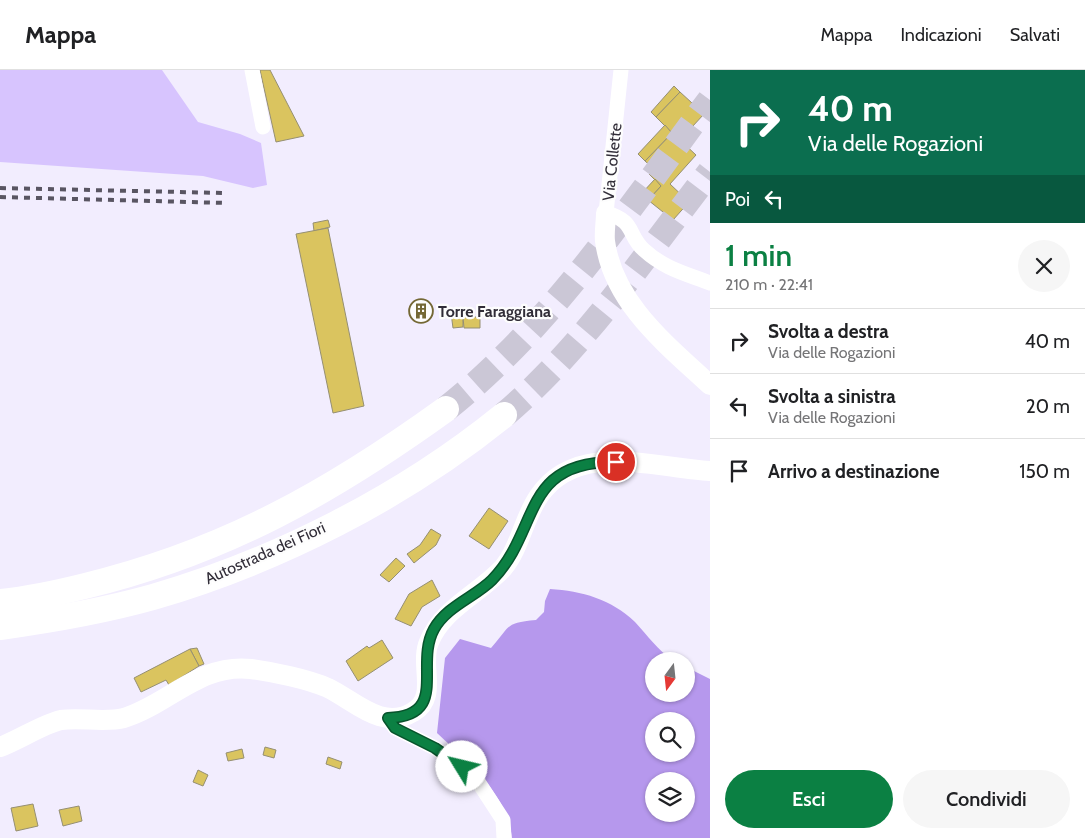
<!DOCTYPE html>
<html lang="it">
<meta charset="utf-8">
<style>
:root{--surface:#fff;--page:#f6f6f6;--text:#202124;--muted:#757577;--line:#e0e0e0;--accent:#0b8043}
body{margin:0;font-family:Cabin,sans-serif;background:var(--page);color:var(--text);height:100vh;display:flex;flex-direction:column;font-size:19px;white-space:nowrap}
*{box-sizing:border-box;margin:0}
p{font-size:16px;color:var(--muted)}
.icon{flex:none;width:28px;height:28px;fill:none;stroke:currentColor;stroke-width:2;stroke-linecap:round;stroke-linejoin:round}
.map{position:relative;flex:1;overflow:hidden}
.details{display:flex;flex-direction:column;background:var(--surface);width:375px}
.details>*{flex:none}
.banner{background:#0b6e4f;color:#fff;overflow:hidden}
.needle{width:32px;rotate:195deg}
.tools{position:absolute;left:645px;top:582px;display:grid;gap:10px}
.tools a{display:grid;place-items:center;width:50px;height:50px;border-radius:50%;background:var(--surface);box-shadow:0 1px 4px #0004;font-size:25px}
.pin{position:absolute;display:grid;place-items:center;width:42px;height:42px;color:#fff;margin:-21px;border:2px solid #fff;border-radius:50%;box-shadow:0 1px 5px #0007}
.me{position:absolute;width:55px;margin:-28px;rotate:306deg;stroke-linejoin:round;filter:drop-shadow(0 0 4px #0008)}
.turn{display:flex;align-items:center;gap:18px;height:105px;padding:0 15px;font-size:22px}
.turn .icon{width:65px;height:65px;stroke-width:2.5}
.turn b{display:block;font-size:35px;line-height:42px}
.then{display:flex;align-items:center;height:48px;padding:0 15px;background:#0003;gap:10px;font-size:19px}
.round{display:grid;place-items:center;flex:none;width:52px;height:52px;border-radius:26px;background:var(--page)}
.head{display:flex;align-items:center;justify-content:space-between;height:85px;padding:0 15px}
h1{font-size:30px;font-weight:600;line-height:38px;color:var(--accent)}
.primary-button{display:flex;gap:10px;margin-top:auto;padding:10px 15px}
.primary-button a{flex:1;height:58px;border-radius:30px;background:var(--accent);color:#fff;font-size:20px;font-weight:600;line-height:58px;text-align:center}
.primary-button a+a{background:var(--page);color:var(--text)}
ul{padding:0;list-style:none}
li{display:flex;align-items:center;gap:15px;height:65px;padding:0 15px;border-top:1px solid var(--line)}
li div{flex:1}
li b{display:block;font-size:19px}
li em{font-style:normal}
header{display:flex;align-items:center;gap:30px;box-sizing:border-box;height:70px;padding:0 25px;background:var(--surface);border-bottom:1px solid var(--line)}
header strong{font-size:24px}
nav{display:flex;gap:28px;margin-inline-start:auto;font-size:18px}
main{display:flex;flex:1;min-height:0}
.map>svg:first-child{display:block}
.green{fill:#d7c4fe}
.forest{fill:#b698ed;fill-rule:evenodd}
.building{fill:#dac45f;stroke:#958f73}
.lines{fill:none;stroke-linecap:round;stroke-linejoin:round}
.highway-tunnel{stroke:#cbc7d6;stroke-width:26;stroke-dasharray:26 13;stroke-linecap:butt}
.street{stroke:#fff;stroke-width:15}
.secondary{stroke:#fff;stroke-width:20}
.highway{stroke:#fff;stroke-width:26}
.rail{stroke:#595562;stroke-width:4;stroke-dasharray:6 6;stroke-linecap:butt}
.route-casing{stroke:#07532c;stroke-width:12}
.route{stroke:#0b8043;stroke-width:9}
.labels{text-anchor:middle;dominant-baseline:central;stroke-width:4.5;stroke-linejoin:round;paint-order:stroke}
.street-label{font-size:16px;fill:#312d38;stroke:#fdfdfd}
.poi-label{font-size:16px;font-weight:bold;fill:#312d38;stroke:#fdfdfd;text-anchor:start}
</style>
<header>
<strong>Mappa</strong>
<nav><a>Mappa</a><a>Indicazioni</a><a>Salvati</a></nav>
</header>
<main>
<div class="map">
<svg width="710" height="768" viewBox="0 0 710 768">
<rect width="100%" height="100%" fill="#f2edfe"/>
<polygon class="green" points="0,0 162,0 198,52 240,64 261,73 267,115 253,118 203,106 0,92"/>
<path class="forest" d="M 550,519 C 582,521 611,529 635,552 C 647,565 658,580 673,591 L 654,591 L 654,624 L 686,624 L 686,597 L 710,609 L 710,768 L 512,768 C 507,723 467,691 437,663 L 445,588 L 460,569 L 491,578 C 511,556 504,553 536,550 L 544,542 L 545,531 ZM 654,651 L 686,651 L 686,684 L 654,684 ZM 654,711 L 686,711 L 686,744 L 654,744 Z"/>
<g class="building">
<polygon points="260,0 270,0 304,66 276,72"/>
<polygon points="674,16 680,22 656,47 651,42"/>
<polygon points="680,22 704,44 680,70 696,85 670,114 689,132 673,150 648,130 661,116 649,104 654,99 645,91 672,63 656,47"/>
<polygon points="665,55 672,63 645,91 638,84"/>
<polygon points="655,109 661,116 648,130 642,123"/>
<polygon points="328,150 330,157 314,161 313,153"/>
<polygon points="328,158 364,336 333,343 296,164"/>
<polygon points="428,232 428,250 414,250 413,233"/>
<polygon points="451,243 463,243 463,257 453,258"/>
<polygon points="463,247 480,247 480,258 464,258"/>
<polygon points="489,438 508,451 489,479 469,466"/>
<polygon points="431,459 441,465 436,475 414,493 407,484 420,475"/>
<polygon points="396,488 405,496 389,512 380,505"/>
<polygon points="432,510 440,526 422,537 411,556 395,549 409,524"/>
<polygon points="382,570 393,588 358,611 346,591 367,576 369,578"/>
<polygon points="197,578 204,594 199,596 190,579"/>
<polygon points="190,579 199,596 169,615 166,610 141,622 134,608"/>
<polygon points="265,677 276,680 274,688 263,685"/>
<polygon points="242,679 244,688 228,691 226,683"/>
<polygon points="328,687 342,692 340,699 326,694"/>
<polygon points="198,700 208,705 203,716 193,712"/>
<polygon points="33,734 38,756 16,761 11,738"/>
<polygon points="79,736 82,751 63,756 59,740"/>
</g>
<g class="lines">
<g class="highway-tunnel">
<path d="M 446,339 C 553,254 628,139 710,30"/>
<path d="M 504,345 C 585,276 645,185 710,102"/>
</g>
<g class="street">
<polyline points="252,0 263,57"/>
<path d="M 621,0 L 606,143 C 636,151 627,165 644,180 C 665,199 684,203 710,213"/>
<polyline points="388,648 395,658 435,678 475,707 503,750 504,768"/>
</g>
<g class="secondary">
<path d="M 606,143 C 606,152 604,162 605,171 C 613,233 667,275 710,315"/>
<path d="M 0,677 C 19,670 43,654 61,650 C 81,647 104,653 124,648 C 169,634 200,593 251,599 C 273,602 308,609 328,618 C 355,631 382,661 413,642 C 439,627 419,595 429,572 C 443,538 479,524 503,498 C 520,478 524,447 539,426 C 577,370 655,398 710,401"/>
</g>
<g class="highway">
<path d="M 0,532 C 29,529 57,523 85,516 C 225,482 331,422 446,339"/>
<path d="M 0,557 C 51,550 103,541 153,527 C 277,491 403,427 504,345"/>
</g>
<g class="rail">
<polyline points="0,118 225,123"/>
<polyline points="0,127 227,133"/>
</g>
</g>
<g class="lines">
<g class="route-casing">
<path id="route" d="M 462,697 L 435,678 L 395,658 L 388,648 C 450,646 414,595 434,559 C 447,536 475,527 492,510 C 541,460 520,391 616,392"/>
</g>
<use href="#route" class="route"/>
</g>
<defs>
<g id="building-ring" transform="scale(1.25)"><circle r="9.5" fill="#fdfdfd" stroke="#746835" stroke-width="1.5"/><path d="M-4-6H4V6H1V3H-1V6H-4ZM-2.5-4.3h1.7v1.8h-1.7ZM.8-4.3h1.7v1.8H.8ZM-2.5-1h1.7V.8h-1.7ZM.8-1h1.7V.8H.8Z" fill="#746835"/></g>
</defs>
<g fill-rule="evenodd">
<use href="#building-ring" x="421" y="241"/>
</g>
<g class="labels">
<g class="street-label">
<text transform="translate(612 92) rotate(-84)">Via Collette</text>
<text transform="translate(265 483) rotate(-24)">Autostrada dei Fiori</text>
</g>
<g class="poi-label">
<text x="438" y="241">Torre Faraggiana</text>
</g>
</g>
</svg>
<div class="tools">
<a><svg class="needle" viewBox="-14 -14 28 28"><path d="M0-13l5 13h-10z" fill="#e53935"/><path d="M0 13l5-13h-10z" fill="#757577"/></svg></a>
<a><svg class="icon" aria-label="search" viewBox="0 0 24 24"><circle cx="10" cy="10" r="6"/><path d="M15 15l6 6"/></svg></a>
<a><svg class="icon" aria-label="layers" viewBox="0 0 24 24"><path d="M12 4l9 5-9 5-9-5zM3 14l9 5 9-5"/></svg></a>
</div>
<div class="pin" style="left:616px;top:392px;background:#d93025"><svg class="icon" aria-label="arrive" viewBox="0 0 24 24"><path d="M6 21V4h12l-3 4 3 4H6"/></svg></div>
<svg class="me" style="left:462px;top:697px" viewBox="-20 -20 40 40"><circle r="19" fill="#fff"/><path d="M0-13L10 11 0 6-10 11z" fill="#0b8043"/></svg>
</div>
<section class="details">
<div class="banner">
<div class="turn"><svg class="icon" aria-label="right" viewBox="0 0 24 24"><path d="M7 20v-9h11M14 6l5 5-5 5"/></svg><div><b>40 m</b>Via delle Rogazioni</div></div>
<div class="then">Poi<svg class="icon" aria-label="left" viewBox="0 0 24 24"><path d="M17 20v-9H6M10 6l-5 5 5 5"/></svg></div>
</div>
<div class="head"><div><h1>1 min</h1><p>210 m · 22:41</p></div><a class="round"><svg class="icon" aria-label="close" viewBox="0 0 24 24"><path d="M6 6l12 12M18 6L6 18"/></svg></a></div>
<ul>
<li><svg class="icon" aria-label="right" viewBox="0 0 24 24"><path d="M7 20v-9h11M14 6l5 5-5 5"/></svg><div><b>Svolta a destra</b><p>Via delle Rogazioni</p></div><em>40 m</em></li>
<li><svg class="icon" aria-label="left" viewBox="0 0 24 24"><path d="M17 20v-9H6M10 6l-5 5 5 5"/></svg><div><b>Svolta a sinistra</b><p>Via delle Rogazioni</p></div><em>20 m</em></li>
<li><svg class="icon" aria-label="arrive" viewBox="0 0 24 24"><path d="M6 21V4h12l-3 4 3 4H6"/></svg><div><b>Arrivo a destinazione</b></div><em>150 m</em></li>
</ul>
<div class="primary-button"><a>Esci</a><a>Condividi</a></div>
</section>
</main>
